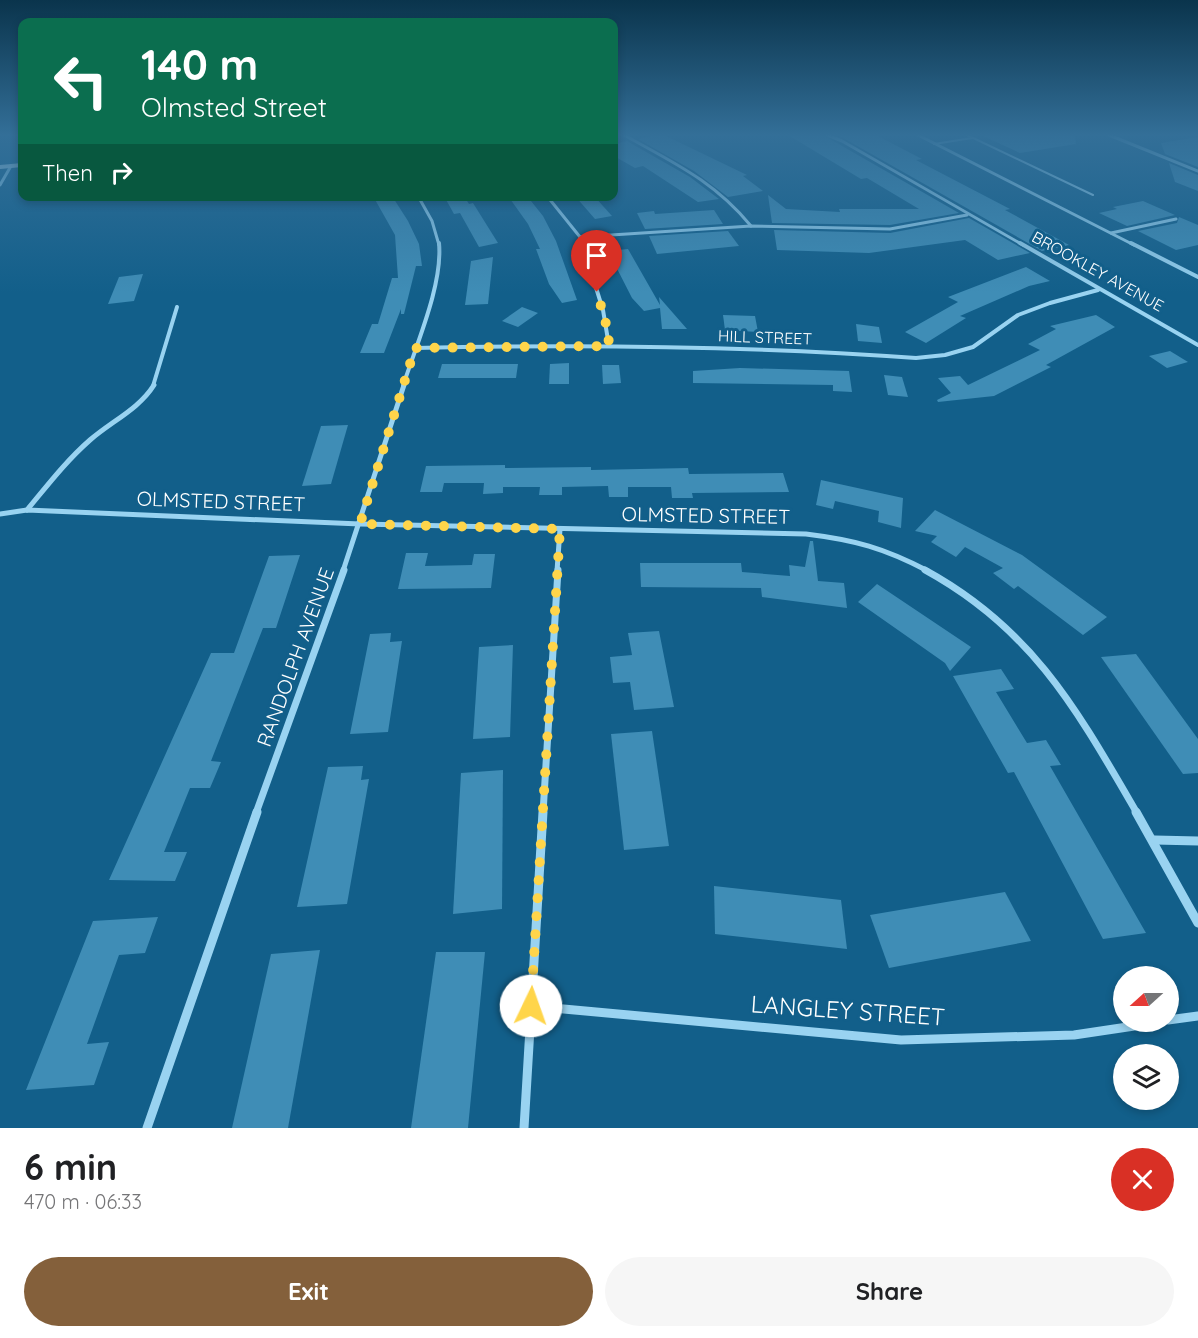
<!DOCTYPE html>
<meta charset="utf-8">
<style>
:root{--surface:#fff;--page:#f6f6f6;--text:#202124;--muted:#757577;--accent:#84603b}
body{margin:0;font-family:Quicksand,sans-serif;background:var(--page);color:var(--text);height:100vh;display:flex;flex-direction:column;font-size:22px;white-space:nowrap}
*{box-sizing:border-box;margin:0}
p{font-size:20px;color:var(--muted)}
.icon{flex:none;width:33px;height:33px;fill:none;stroke:currentColor;stroke-width:2;stroke-linecap:round;stroke-linejoin:round}
.map{position:relative;height:1128px;overflow:hidden}
.details{display:flex;flex-direction:column;background:var(--surface);flex:1}
.details>*{flex:none}
.top-card{position:absolute;left:18px;top:18px;width:600px;height:183px;border-radius:12px;box-shadow:0 3px 9px #0003;background:#0b6e4f;color:#fff;overflow:hidden}
.needle{width:39px;rotate:249deg}
.buttons{position:absolute;left:1113px;top:966px;display:grid;gap:12px}
.buttons a{display:grid;place-items:center;width:66px;height:66px;border-radius:50%;background:var(--surface);box-shadow:0 3px 9px #0003;font-size:30px}
.pin{position:absolute;display:grid;place-items:center;width:51px;height:51px;color:#fff;margin:-62px -26px;border-radius:50% 50% 50% 0;rotate:-45deg;box-shadow:0 0 6px #0007}
.pin .icon{rotate:45deg}
.me{position:absolute;width:66px;margin:-33px;rotate:3deg;stroke-linejoin:round;filter:drop-shadow(0 0 4px #0008)}
.turn{display:flex;align-items:center;gap:21px;height:126px;padding:0 24px;font-size:27px}
.turn .icon{width:78px;height:78px;stroke-width:2.5}
.turn b{display:block;font-size:42px;line-height:51px}
.then{display:flex;align-items:center;height:57px;padding:0 24px;background:#0003;gap:12px;font-size:22px}
.round{display:grid;place-items:center;flex:none;width:63px;height:63px;border-radius:32px;background:var(--page)}
.overview{display:flex;align-items:center;justify-content:space-between;height:102px;padding:0 24px}
h1{font-size:36px;font-weight:700;line-height:45px}
.action{display:flex;gap:12px;margin-top:auto;padding:12px 24px}
.action a{flex:1;height:69px;border-radius:36px;background:var(--accent);color:#fff;font-size:24px;font-weight:700;line-height:69px;text-align:center}
.action a+a{background:var(--page);color:var(--text)}
.map>svg:first-child{display:block}
.building{fill:#3f8db6}
.lines{fill:none;stroke-linecap:round;stroke-linejoin:round}
.lane{stroke:#99d3f1;stroke-width:2}
.street-far4{stroke:#99d3f1;stroke-width:3}
.street-far3{stroke:#99d3f1;stroke-width:4}
.street-far2{stroke:#99d3f1;stroke-width:5}
.street-far1{stroke:#99d3f1;stroke-width:7}
.street{stroke:#99d3f1;stroke-width:9}
.secondary{fill:#c7e8fb;fill-rule:evenodd}
.route{stroke:#ffd54a;stroke-width:10;stroke-dasharray:0 18}
.labels{text-anchor:middle;dominant-baseline:central;stroke-width:6;stroke-linejoin:round;paint-order:stroke}
.far-street-label{font-size:16px;fill:#fff;stroke:#125f8a}
.street-label{font-size:20px;fill:#fff;stroke:#125f8a}
.near-street-label{font-size:24px;fill:#fff;stroke:#125f8a}
</style>
<div class="map">
<svg width="1198" height="1128" viewBox="0 0 1198 1128">
<rect width="100%" height="100%" fill="#125f8a"/>
<g class="building">
<polygon points="656,135 664,135 747,175 743,176 763,191 728,197 694,171 638,139"/>
<polygon points="788,135 823,135 959,213 890,225 772,223 768,195 786,209 840,212 839,209 919,209 867,178 861,179"/>
<polygon points="838,135 876,135 922,159 916,160 1010,209 1005,210 1069,245 1042,251"/>
<polygon points="981,135 1075,135 1076,144 1020,153"/>
<polygon points="1198,137 1198,167 1165,154 1161,143"/>
<polygon points="627,141 690,177 719,199 698,202 643,166 635,168 614,156 614,144"/>
<polygon points="1169,163 1198,175 1198,191 1175,182"/>
<polygon points="373,196 392,196 408,221 419,244 422,266 416,266 404,314 401,314 401,309 384,353 360,353 372,324 378,324 392,278 398,278 395,235"/>
<polygon points="444,196 464,196 469,204 473,203 498,243 479,247 460,213 454,214"/>
<polygon points="508,196 527,196 543,216 556,241 577,300 562,303 549,284 536,249 540,249 528,224"/>
<polygon points="575,196 594,196 612,216 595,219"/>
<polygon points="1143,201 1175,215 1127,226 1099,213 1117,209 1113,207"/>
<polygon points="714,210 723,224 645,229 637,213 654,211 655,214"/>
<polygon points="1179,217 1198,225 1198,245 1176,250 1138,231 1177,223"/>
<polygon points="969,218 1030,253 998,260 965,240 869,253 777,250 774,230 890,233"/>
<polygon points="728,231 739,246 657,254 649,236"/>
<polygon points="628,249 660,305 659,297 687,329 662,329 660,308 644,311 632,298 608,251"/>
<polygon points="493,257 488,304 465,305 471,261"/>
<polygon points="1026,267 1050,281 1029,286 960,316 966,318 926,343 905,332 958,302 948,297"/>
<polygon points="143,274 134,301 108,304 119,277"/>
<polygon points="522,307 538,313 518,327 502,321"/>
<polygon points="723,315 755,316 758,332 725,330"/>
<polygon points="1096,315 1115,327 1046,365 1051,367 994,396 938,402 937,400 951,393 938,378 960,376 968,385 1040,350 1028,344 1056,329 1050,326"/>
<polygon points="856,324 879,327 882,343 858,341"/>
<polygon points="1170,351 1188,362 1167,368 1149,356"/>
<polygon points="569,363 569,384 549,384 550,364"/>
<polygon points="442,364 518,364 516,378 438,378"/>
<polygon points="602,365 619,365 621,383 603,384"/>
<polygon points="740,368 849,371 852,392 833,391 833,385 693,383 693,371"/>
<polygon points="884,375 902,377 908,397 888,395"/>
<polygon points="348,425 331,484 302,486 321,426"/>
<polygon points="505,465 505,468 591,467 591,470 688,468 689,474 783,473 789,492 692,493 693,498 672,498 671,487 628,487 628,497 609,497 608,486 562,487 562,495 539,495 540,487 503,487 503,493 483,494 484,483 444,483 442,492 420,492 426,466"/>
<polygon points="821,480 903,498 901,528 878,522 879,511 835,501 833,509 816,505"/>
<polygon points="935,510 1022,555 1107,617 1083,635 1018,586 1014,589 993,573 1003,568 965,547 956,557 931,542 937,536 915,531"/>
<polygon points="810,541 813,541 818,581 844,583 847,608 762,597 761,588 641,587 640,563 741,563 742,572 790,576 789,565 805,567"/>
<polygon points="406,553 428,553 425,566 472,565 474,554 495,554 491,588 398,589"/>
<polygon points="300,555 276,628 263,628 211,761 221,762 210,788 190,788 164,852 187,852 175,881 109,880 211,653 234,653 269,556"/>
<polygon points="877,584 971,647 950,671 945,663 858,602"/>
<polygon points="659,631 674,707 634,710 630,682 613,683 610,657 632,655 628,633"/>
<polygon points="391,633 390,642 402,641 388,732 350,734 370,634"/>
<polygon points="513,645 510,737 473,739 479,647"/>
<polygon points="1136,654 1198,739 1198,773 1183,774 1101,657"/>
<polygon points="1001,669 1014,689 996,692 1027,743 1046,740 1061,765 1050,766 1146,933 1103,939 1014,772 1008,773 953,676"/>
<polygon points="652,731 669,846 624,850 611,734"/>
<polygon points="363,766 361,780 369,779 347,904 297,907 328,767"/>
<polygon points="503,770 502,909 453,914 461,773"/>
<polygon points="714,886 841,900 847,949 715,934"/>
<polygon points="1005,892 1031,941 889,968 870,915"/>
<polygon points="158,917 145,953 119,955 87,1044 109,1042 94,1085 26,1090 93,921"/>
<polygon points="320,950 288,1128 232,1128 271,954"/>
<polygon points="436,952 485,952 468,1128 411,1128"/>
</g>
<g class="lines">
<g class="lane">
<polyline points="967,135 1093,195"/>
<polyline points="934,144 972,138"/>
</g>
<g class="street-far4">
<path d="M 624,135 C 674,163 714,181 751,226"/>
<polyline points="827,135 842,141 1023,245"/>
<polyline points="918,135 1134,245"/>
<polyline points="1109,135 1198,171"/>
<polyline points="0,185 11,166"/>
<polyline points="418,196 432,221 439,245"/>
<polyline points="547,196 580,237 582,245"/>
<polyline points="1111,233 1176,219"/>
<polyline points="580,237 751,226 890,229 967,215"/>
</g>
<g class="street-far3">
<polyline points="582,243 603,310 609,346"/>
<polyline points="1020,243 1198,345"/>
<polyline points="1131,243 1198,277"/>
<path d="M 415,348 C 582,344 749,346 916,358 L 945,355 L 973,347 L 1018,315 L 1050,303 L 1098,290"/>
<polyline points="153,386 177,307"/>
<path d="M 403,386 C 416,345 443,285 439,243"/>
</g>
<g class="street-far2">
<path d="M 27,510 C 47,486 66,461 90,440 C 112,421 139,409 154,385"/>
<path d="M 0,514 L 27,510 L 360,524 L 806,534 C 855,540 884,548 928,571"/>
<polyline points="343,571 404,385"/>
<polyline points="557,571 560,529"/>
</g>
<g class="street-far1">
<path d="M 925,570 C 1033,629 1077,710 1137,813"/>
<polyline points="256,813 344,570"/>
<polyline points="543,813 558,570"/>
</g>
<g class="street">
<polyline points="1136,812 1198,923"/>
<polyline points="1155,840 1198,841"/>
<polyline points="531,1006 901,1040 1074,1035 1161,1022"/>
<polyline points="1168,1020 1198,1016"/>
<polyline points="147,1128 257,812"/>
<polyline points="524,1128 543,812"/>
</g>
<polygon class="secondary" points="22,163 22,167 0,169 0,165"/>
</g>
<linearGradient id="sky" x2="0" y2="1"><stop stop-color="#0a344c"/><stop offset="0.46" stop-color="#336f98"/><stop offset="1" stop-color="#336f98" stop-opacity="0"/></linearGradient>
<rect width="1198" height="293" fill="url(#sky)"/>
<g class="lines">
<polyline class="route" points="531,1006 560,529 360,524 415,348 609,346 608,331 597,292"/>
</g>
<g class="labels">
<g class="far-street-label">
<text transform="translate(1098 271) rotate(29)">BROOKLEY AVENUE</text>
<text transform="translate(765 337) rotate(2)">HILL STREET</text>
</g>
<g class="street-label">
<text transform="translate(221 501) rotate(2)">OLMSTED STREET</text>
<text transform="translate(706 515) rotate(1)">OLMSTED STREET</text>
<text transform="translate(295 657) rotate(-70)">RANDOLPH AVENUE</text>
</g>
<g class="near-street-label">
<text transform="translate(848 1010) rotate(4)">LANGLEY STREET</text>
</g>
</g>
</svg>
<div class="buttons">
<a><svg class="needle" viewBox="-14 -14 28 28"><path d="M0-13l5 13h-10z" fill="#e53935"/><path d="M0 13l5-13h-10z" fill="#757577"/></svg></a>
<a><svg class="icon" aria-label="layers" viewBox="0 0 24 24"><path d="M12 4l9 5-9 5-9-5zM3 14l9 5 9-5"/></svg></a>
</div>
<div class="pin" style="left:597px;top:292px;background:#d93025"><svg class="icon" aria-label="arrive" viewBox="0 0 24 24"><path d="M6 21V4h12l-3 4 3 4H6"/></svg></div>
<svg class="me" style="left:531px;top:1006px" viewBox="-20 -20 40 40"><circle r="19" fill="#fff"/><path d="M0-13L10 11 0 6-10 11z" fill="#ffd54a"/></svg>
<div class="top-card">
<div class="turn"><svg class="icon" aria-label="left" viewBox="0 0 24 24"><path d="M17 20v-9H6M10 6l-5 5 5 5"/></svg><div><b>140 m</b>Olmsted Street</div></div>
<div class="then">Then<svg class="icon" aria-label="right" viewBox="0 0 24 24"><path d="M7 20v-9h11M14 6l5 5-5 5"/></svg></div>
</div>
</div>
<section class="details">
<div class="overview"><div><h1>6 min</h1><p>470 m · 06:33</p></div><a class="round" style="background:#d93025;color:#fff"><svg class="icon" aria-label="close" viewBox="0 0 24 24"><path d="M6 6l12 12M18 6L6 18"/></svg></a></div>
<div class="action"><a>Exit</a><a>Share</a></div>
</section>
